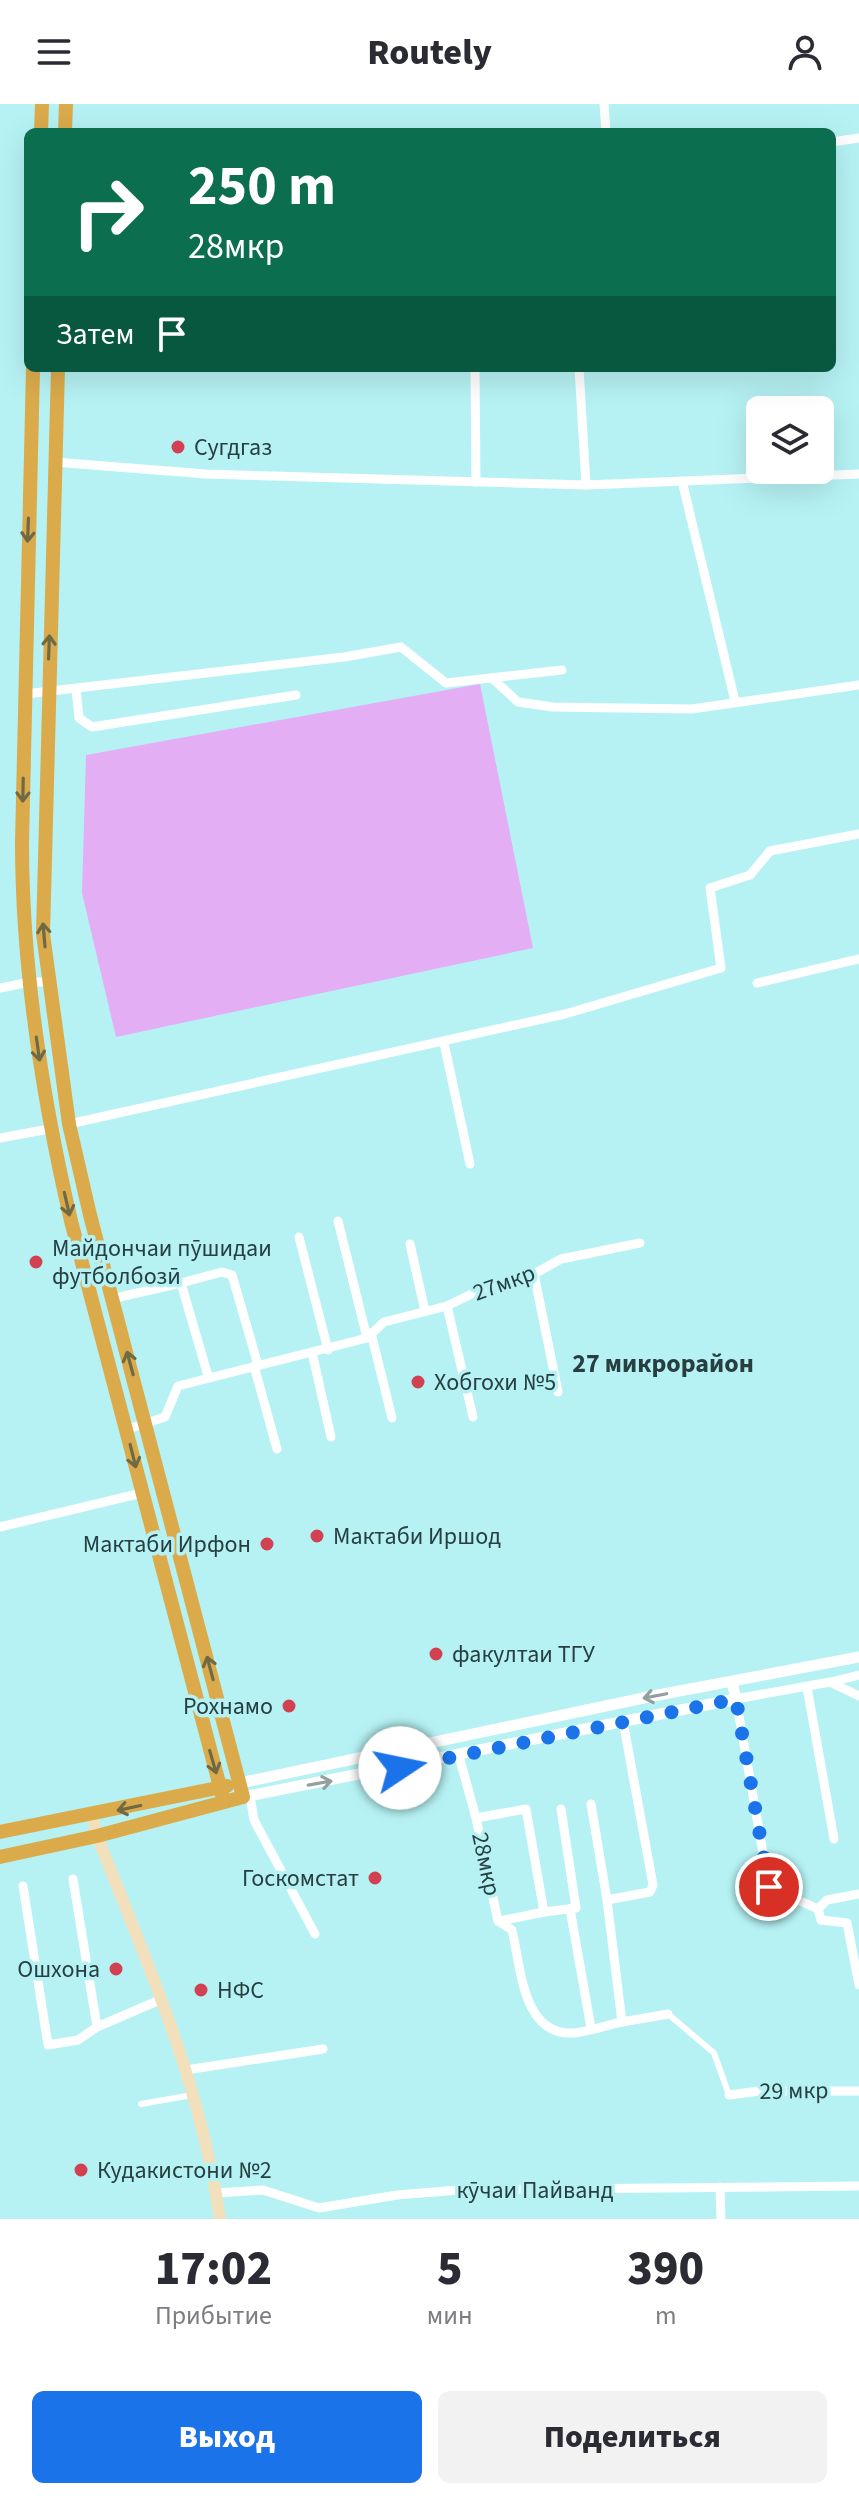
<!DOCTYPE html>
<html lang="ru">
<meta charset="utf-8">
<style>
:root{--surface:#fff;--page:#f2f2f3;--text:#2b2b33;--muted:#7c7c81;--accent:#1a73e8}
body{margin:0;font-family:"Source Sans 3",sans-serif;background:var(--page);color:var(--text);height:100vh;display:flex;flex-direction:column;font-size:30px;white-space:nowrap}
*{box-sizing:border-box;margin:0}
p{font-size:26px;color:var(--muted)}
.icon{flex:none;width:44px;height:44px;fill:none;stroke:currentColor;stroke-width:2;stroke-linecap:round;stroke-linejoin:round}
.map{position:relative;height:2115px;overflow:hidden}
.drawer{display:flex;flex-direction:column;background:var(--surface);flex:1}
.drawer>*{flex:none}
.hud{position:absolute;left:24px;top:24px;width:812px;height:244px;border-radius:12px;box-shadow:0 8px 32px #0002;background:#0b6e4f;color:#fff;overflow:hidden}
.tools{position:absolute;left:746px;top:292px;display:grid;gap:16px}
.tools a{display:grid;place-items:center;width:88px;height:88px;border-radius:12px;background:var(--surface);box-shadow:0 8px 32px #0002;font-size:40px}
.pin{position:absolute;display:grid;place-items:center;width:68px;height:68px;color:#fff;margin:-34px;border:4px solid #fff;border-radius:50%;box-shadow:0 2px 8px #0007}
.me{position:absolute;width:88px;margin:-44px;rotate:79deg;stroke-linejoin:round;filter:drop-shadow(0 0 6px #0008)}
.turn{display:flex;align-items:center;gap:28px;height:168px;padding:0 32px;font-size:36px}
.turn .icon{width:104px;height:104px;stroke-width:2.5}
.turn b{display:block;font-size:56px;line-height:68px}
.then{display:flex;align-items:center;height:76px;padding:0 32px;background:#0003;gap:16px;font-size:30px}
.eta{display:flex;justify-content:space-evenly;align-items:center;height:136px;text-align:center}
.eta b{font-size:48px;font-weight:800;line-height:56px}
.action{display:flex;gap:16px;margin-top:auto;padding:16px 32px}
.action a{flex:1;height:92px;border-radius:12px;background:var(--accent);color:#fff;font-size:32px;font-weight:800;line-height:92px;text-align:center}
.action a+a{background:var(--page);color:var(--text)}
header{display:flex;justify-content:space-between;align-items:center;height:104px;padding:0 32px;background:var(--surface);font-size:36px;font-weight:800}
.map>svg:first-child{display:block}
.green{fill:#e4aef4}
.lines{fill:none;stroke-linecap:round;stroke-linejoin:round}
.pedestrian{stroke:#fff;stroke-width:6}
.minor{stroke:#fff;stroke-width:9}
.tertiary{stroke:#fff;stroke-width:11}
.secondary{stroke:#f2e0bc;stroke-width:12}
.trunk{stroke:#dbab4b;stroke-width:14}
.oneway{stroke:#6f6a44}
.oneway2{stroke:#939fa0}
.route{stroke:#1a73e8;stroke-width:14;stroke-dasharray:0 25.2}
.poi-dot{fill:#d14151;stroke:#b6f2f4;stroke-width:3}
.labels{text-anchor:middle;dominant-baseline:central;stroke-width:7;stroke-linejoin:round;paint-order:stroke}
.poi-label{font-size:24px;fill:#273f40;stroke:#b6f2f4;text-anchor:start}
.street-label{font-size:24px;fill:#273f40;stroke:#b6f2f4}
.neighbourhood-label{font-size:26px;font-weight:bold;fill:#273f40;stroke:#b6f2f4}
</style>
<header><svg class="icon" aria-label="menu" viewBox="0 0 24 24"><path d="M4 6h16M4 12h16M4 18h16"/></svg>Routely<svg class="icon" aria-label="person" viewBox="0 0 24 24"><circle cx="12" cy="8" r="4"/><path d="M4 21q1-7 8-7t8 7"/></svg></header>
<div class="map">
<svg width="859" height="2115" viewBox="0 0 859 2115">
<rect width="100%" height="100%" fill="#b6f2f4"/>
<polygon class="green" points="480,580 533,844 116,933 82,789 86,651"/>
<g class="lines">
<g class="pedestrian">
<polyline points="668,1910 714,1949 729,1991"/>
<polyline points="141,2000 192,1991"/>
</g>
<g class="minor">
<polyline points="604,0 606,28"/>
<polyline points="832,38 859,34"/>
<polyline points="475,264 476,378"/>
<polyline points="579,264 586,381"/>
<polyline points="54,358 206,370 586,381 859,370"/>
<polyline points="682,377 735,597"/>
<polyline points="492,574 518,598 553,603 692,605 859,581"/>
<polyline points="76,585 79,614 92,623 296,591"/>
<polyline points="25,590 344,553 401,543 446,579 562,566"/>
<polyline points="757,879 859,855"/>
<polyline points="0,884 30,878 50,878"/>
<polyline points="444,939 470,1060"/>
<polyline points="69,1020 565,910 721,864 710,784 750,771 770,747 859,730"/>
<polyline points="0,1034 49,1025"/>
<polyline points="338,1117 367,1234"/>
<polyline points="299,1133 328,1246"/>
<polyline points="410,1140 425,1207"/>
<polyline points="534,1170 558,1288"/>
<polyline points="181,1179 222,1168 232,1171 258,1261"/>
<polyline points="111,1195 181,1179 208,1272"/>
<polyline points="447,1202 473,1313"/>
<polyline points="371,1229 392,1314"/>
<polyline points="312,1248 331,1333"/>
<polyline points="254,1262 277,1345"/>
<polyline points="125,1326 165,1313 178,1282 367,1234 384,1218 447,1202 488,1182 534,1170 561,1155 640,1139"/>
<polyline points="0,1423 142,1389"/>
<polyline points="831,1578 859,1571"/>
<polyline points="807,1583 834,1735"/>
<polyline points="459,1652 476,1714"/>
<polyline points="250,1692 254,1716 315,1830"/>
<polyline points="591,1700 607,1796 650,1788 653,1781 623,1617"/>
<path d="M 561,1705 L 576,1804 L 544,1808 L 526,1705 L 476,1714 L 498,1817 L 512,1826 C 521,1862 522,1932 573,1929 C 589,1928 606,1921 622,1918 L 607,1796"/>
<polyline points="73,1775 97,1923"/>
<polyline points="23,1782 48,1941 78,1936 97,1923 162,1895"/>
<polyline points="859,1790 827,1796 818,1805 821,1816 847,1819 859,1881"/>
<polyline points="570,1805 591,1924"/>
<polyline points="818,1805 769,1783 736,1595 830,1578 859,1592"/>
<polyline points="500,1817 544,1808"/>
<polyline points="622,1918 668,1910"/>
<polyline points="186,1966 323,1945"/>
<polyline points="729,1991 759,1987 859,1987"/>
<polyline points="720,2083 721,2115"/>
<polyline points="216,2089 263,2086 319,2104 397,2091 459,2086 859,2082"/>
</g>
<g class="tertiary">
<polyline points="240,1679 653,1592 859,1553"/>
<polyline points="243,1693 736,1595 732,1578"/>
</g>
<path class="secondary" d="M 92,1711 L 97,1732 C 147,1857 201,1981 220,2115"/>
<g class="trunk">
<polyline points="41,28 42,0"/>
<polyline points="65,28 66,0"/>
<path d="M 33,264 L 22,738 C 22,866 42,992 71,1117 L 224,1698"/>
<polyline points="0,1728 227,1682"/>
<polyline points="0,1753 97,1732 243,1693 90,1111 69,1020 43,830 58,264"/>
</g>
</g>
<defs><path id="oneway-shaft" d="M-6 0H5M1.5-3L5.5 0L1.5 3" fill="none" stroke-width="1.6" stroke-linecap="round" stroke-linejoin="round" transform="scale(2)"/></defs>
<g class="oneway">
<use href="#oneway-shaft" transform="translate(28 426) rotate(92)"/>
<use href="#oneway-shaft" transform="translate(49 543) rotate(-88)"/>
<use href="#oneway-shaft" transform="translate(23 686) rotate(91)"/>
<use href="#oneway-shaft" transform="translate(44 831) rotate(-95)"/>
<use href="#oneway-shaft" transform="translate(38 945) rotate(82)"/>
<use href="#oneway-shaft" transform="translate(67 1100) rotate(77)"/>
<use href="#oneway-shaft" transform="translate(130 1259) rotate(-105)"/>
<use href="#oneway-shaft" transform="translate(133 1352) rotate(76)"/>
<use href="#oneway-shaft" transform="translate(210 1564) rotate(-105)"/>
<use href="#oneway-shaft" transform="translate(213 1658) rotate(74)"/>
<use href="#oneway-shaft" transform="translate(129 1704) rotate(168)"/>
</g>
<g class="oneway2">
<use href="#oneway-shaft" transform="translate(655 1592) rotate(169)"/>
<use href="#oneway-shaft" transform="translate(320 1679) rotate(-10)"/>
</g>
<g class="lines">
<polyline class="route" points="400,1664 736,1595 769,1783"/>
</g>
<g class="poi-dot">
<circle cx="178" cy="343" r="8"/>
<circle cx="36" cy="1158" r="8"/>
<circle cx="418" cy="1278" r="8"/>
<circle cx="317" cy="1432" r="8"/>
<circle cx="267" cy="1440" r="8"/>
<circle cx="436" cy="1550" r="8"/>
<circle cx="289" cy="1602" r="8"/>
<circle cx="375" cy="1774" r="8"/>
<circle cx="116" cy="1865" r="8"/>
<circle cx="201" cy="1886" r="8"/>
<circle cx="81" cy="2066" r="8"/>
</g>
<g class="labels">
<g class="poi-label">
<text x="194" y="343">Сугдгаз</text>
<text x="52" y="1144">Майдончаи пӯшидаи<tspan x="52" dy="28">футболбозӣ</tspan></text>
<text x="434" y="1278">Хобгохи №5</text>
<text x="333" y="1432">Мактаби Иршод</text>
<text x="251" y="1440" text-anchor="end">Мактаби Ирфон</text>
<text x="452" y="1550">факултаи ТГУ</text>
<text x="273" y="1602" text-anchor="end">Рохнамо</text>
<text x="359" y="1774" text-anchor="end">Госкомстат</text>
<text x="100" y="1865" text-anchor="end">Ошхона</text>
<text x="217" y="1886">НФС</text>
<text x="97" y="2066">Кудакистони №2</text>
</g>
<g class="street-label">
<text transform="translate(504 1179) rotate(-20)">27мкр</text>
<text transform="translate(486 1760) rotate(78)">28мкр</text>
<text transform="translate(794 1987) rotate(-1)">29 мкр</text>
<text x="535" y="2086">кӯчаи Пайванд</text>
</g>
<g class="neighbourhood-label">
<text x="663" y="1259">27 микрорайон</text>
</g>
</g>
</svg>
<div class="tools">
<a><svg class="icon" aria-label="layers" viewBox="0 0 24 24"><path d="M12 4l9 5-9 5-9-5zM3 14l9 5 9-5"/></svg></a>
</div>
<div class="pin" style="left:769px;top:1783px;background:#d93025"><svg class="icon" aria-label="arrive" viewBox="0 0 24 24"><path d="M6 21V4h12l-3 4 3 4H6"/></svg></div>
<svg class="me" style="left:400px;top:1664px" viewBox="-20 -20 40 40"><circle r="19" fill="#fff"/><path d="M0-13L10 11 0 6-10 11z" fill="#1a73e8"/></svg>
<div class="hud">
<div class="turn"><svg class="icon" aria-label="right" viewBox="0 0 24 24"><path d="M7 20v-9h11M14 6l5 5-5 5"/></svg><div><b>250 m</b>28мкр</div></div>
<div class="then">Затем<svg class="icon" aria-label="arrive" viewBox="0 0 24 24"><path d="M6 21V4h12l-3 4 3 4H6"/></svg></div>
</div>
</div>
<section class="drawer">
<div class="eta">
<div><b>17:02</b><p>Прибытие</p></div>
<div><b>5</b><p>мин</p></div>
<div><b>390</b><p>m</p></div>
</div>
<div class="action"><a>Выход</a><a>Поделиться</a></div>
</section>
